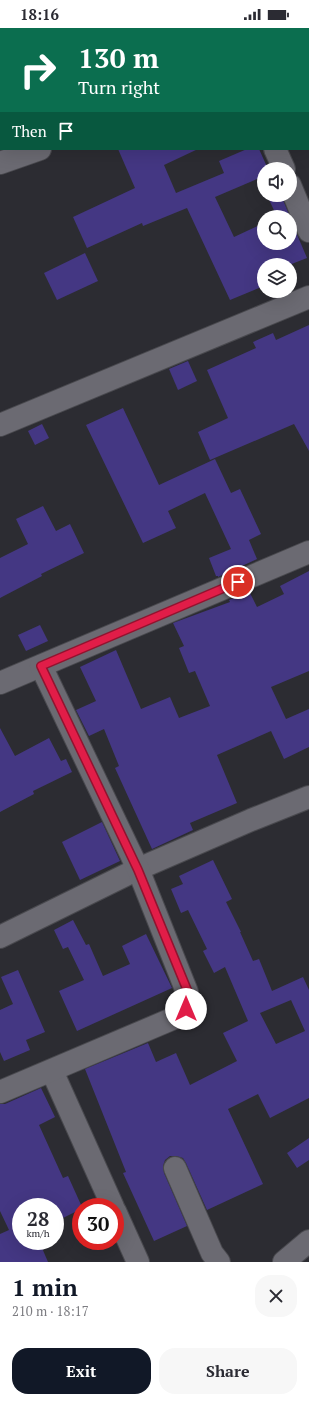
<!DOCTYPE html>
<meta charset="utf-8">
<style>
:root{--surface:#fff;--page:#f7f7f7;--text:#2b2b33;--muted:#7c7c81;--accent:#111827}
body{margin:0;font-family:"PT Serif",serif;background:var(--page);color:var(--text);height:100vh;display:flex;flex-direction:column;font-size:15px;white-space:nowrap}
*{box-sizing:border-box;margin:0}
p{font-size:13px;color:var(--muted)}
.icon{flex:none;width:22px;height:22px;fill:none;stroke:currentColor;stroke-width:2;stroke-linecap:round;stroke-linejoin:round}
.map{position:relative;height:1234px;overflow:hidden}
.side{display:flex;flex-direction:column;background:var(--surface);flex:1}
.side>*{flex:none}
.hud{position:absolute;left:0px;top:0px;width:309px;height:122px;box-shadow:0 4px 16px #0002;background:#0b6e4f;color:#fff;overflow:hidden}
.controls{position:absolute;left:257px;top:134px;display:grid;gap:8px}
.controls a{display:grid;place-items:center;width:40px;height:40px;border-radius:50%;background:var(--surface);box-shadow:0 4px 16px #0002;font-size:20px}
.speed{position:absolute;left:12px;top:1170px;display:flex;gap:8px;font-size:20px;font-weight:700;text-align:center}
.speed>*{display:grid;place-content:center;width:52px;height:52px;border-radius:50%;background:var(--surface);box-shadow:0 4px 16px #0002;line-height:1}
.speed small{font-size:10px;font-weight:400}
.speed .limit{border:6px solid #d22;background:#fff;color:#111}
.pin{position:absolute;display:grid;place-items:center;width:34px;height:34px;color:#fff;margin:-17px;border:2px solid #fff;border-radius:50%;box-shadow:0 1px 4px #0007}
.me{position:absolute;width:44px;margin:-22px;rotate:0deg;stroke-linejoin:round;filter:drop-shadow(0 0 3px #0008)}
.turn{display:flex;align-items:center;gap:14px;height:84px;padding:0 12px;font-size:18px}
.turn .icon{width:52px;height:52px;stroke-width:2.5}
.turn b{display:block;font-size:28px;line-height:34px}
.then{display:flex;align-items:center;height:38px;padding:0 12px;background:#0003;gap:8px;font-size:15px}
.round{display:grid;place-items:center;flex:none;width:42px;height:42px;border-radius:16px;background:var(--page)}
.head{display:flex;align-items:center;justify-content:space-between;height:68px;padding:0 12px}
h1{font-size:24px;font-weight:700;line-height:30px;color:var(--accent)}
.primary-button{display:flex;gap:8px;margin-top:auto;padding:8px 12px}
.primary-button a{flex:1;height:46px;border-radius:16px;background:var(--accent);color:#fff;font-size:16px;font-weight:700;line-height:46px;text-align:center}
.primary-button a+a{background:var(--page);color:var(--text)}
.status{display:flex;justify-content:space-between;align-items:center;height:28px;padding:0 20px;background:var(--surface);direction:ltr}
.status svg{height:11px;fill:currentColor}
.map>svg:first-child{display:block}
.building{fill:#443783;fill-rule:evenodd}
.lines{fill:none;stroke-linecap:round;stroke-linejoin:round}
.minor-casing{stroke:#49494e;stroke-width:24}
.minor{stroke:#6b6a72;stroke-width:22}
.route-casing{stroke:#92132f;stroke-width:10}
.route{stroke:#e11d48;stroke-width:7}
</style>
<div class="status"><b>18:16</b><svg viewBox="0 0 49 12"><path d="M0 12V9h3v3zM5 12V6h3v6zM10 12V3h3v9zM15 12V0h3v12zM26 1h20v11H26zM47 4h2v5h-2z"/></svg></div>
<div class="map">
<svg width="309" height="1234" viewBox="0 0 309 1234">
<rect width="100%" height="100%" fill="#2c2c32"/>
<g class="building">
<polygon points="118,121 198,121 164,137 176,165 224,145 219,133 247,121 259,121 268,141 264,141 264,148 215,169 234,209 264,195 264,215 290,215 290,190 307,230 289,237 264,237 264,258 230,272 187,180 143,198 142,195 87,220 73,189 135,160"/>
<polygon points="267,167 281,167 290,189 277,189"/>
<polygon points="85,225 98,253 57,272 44,245"/>
<polygon points="309,297 309,423 294,396 210,432 198,404 228,390 207,342 256,320 253,314 273,305 276,312"/>
<polygon points="188,333 197,353 178,362 169,341"/>
<polygon points="123,380 159,457 215,431 231,465 240,461 261,506 249,512 257,531 218,549 218,548 216,548 209,530 231,521 205,465 168,483 176,500 143,515 86,397"/>
<polygon points="42,396 49,410 35,417 28,403"/>
<polygon points="43,478 56,503 70,496 84,525 41,546 42,548 0,570 0,530 28,516 16,491"/>
<polygon points="309,543 309,643 271,659 286,691 309,681 309,719 284,731 271,703 217,727 237,775 190,795 193,802 152,821 115,740 119,738 104,701 89,708 76,682 96,673 80,639 116,622 141,681 170,669 179,690 210,678 195,643 189,645 179,620 184,618 173,595 230,574 229,572 249,563 257,579 284,566 280,558"/>
<polygon points="40,597 48,613 26,623 18,607"/>
<polygon points="0,700 15,728 49,710 61,733 66,731 72,744 33,763 34,766 0,784"/>
<polygon points="102,794 120,833 80,852 62,814"/>
<path d="M 213,832 L 232,871 L 226,874 L 241,904 L 240,904 L 253,933 L 259,931 L 272,963 L 303,949 L 309,962 L 309,1070 L 270,1090 L 258,1066 L 228,1081 L 263,1156 L 207,1182 L 186,1135 L 183,1130 L 176,1128 L 170,1128 L 165,1132 L 163,1138 L 164,1145 L 187,1198 L 154,1213 L 123,1145 L 126,1144 L 85,1041 L 148,1015 L 156,1034 L 176,1025 L 190,1057 L 237,1033 L 223,1005 L 248,993 L 225,939 L 214,945 L 203,923 L 207,921 L 188,882 L 181,885 L 171,861 L 183,856 L 179,848 ZM 291,972 L 305,1003 L 276,1016 L 260,985 Z"/>
<polygon points="73,892 86,917 89,916 103,948 130,936 122,918 146,906 172,960 77,1003 59,963 84,952 68,919 63,921 54,902"/>
<polygon points="18,942 45,1004 26,1012 30,1022 4,1033 0,1024 0,982 13,976 1,949"/>
<polygon points="41,1060 55,1089 39,1097 63,1150 68,1148 82,1179 81,1179 81,1181 55,1194 55,1179 21,1179 21,1213 39,1213 48,1234 0,1234 0,1206 9,1202 0,1183 0,1076 5,1076"/>
<polygon points="309,1110 309,1132 297,1140 287,1125"/>
</g>
<g class="lines">
<g class="minor-casing">
<g id="minor">
<polyline points="132,0 132,1"/>
<polyline points="308,30 309,30"/>
<polyline points="275,121 284,141"/>
<polyline points="0,135 40,121"/>
<polyline points="290,157 309,203"/>
<polyline points="0,397 309,269"/>
<polyline points="0,655 309,524"/>
<polyline points="0,909 138,841 251,792 309,769"/>
<polyline points="52,1043 113,1179"/>
<path d="M 0,1064 L 179,988 C 188,979 188,977 187,964 L 138,841 L 41,638"/>
<polyline points="175,1140 212,1225 219,1234"/>
<polyline points="115,1183 138,1234"/>
<polyline points="284,1234 309,1213"/>
</g>
</g>
<use href="#minor" class="minor"/>
</g>
<g class="lines">
<g class="route-casing">
<polyline id="route" points="186,981 188,974 188,964 138,842 41,638 238,554"/>
</g>
<use href="#route" class="route"/>
</g>
</svg>
<div class="controls">
<a><svg class="icon" aria-label="sound" viewBox="0 0 24 24"><path d="M4 9h4l5-4v14l-5-4H4zM17 9q2 3 0 6"/></svg></a>
<a><svg class="icon" aria-label="search" viewBox="0 0 24 24"><circle cx="10" cy="10" r="6"/><path d="M15 15l6 6"/></svg></a>
<a><svg class="icon" aria-label="layers" viewBox="0 0 24 24"><path d="M12 4l9 5-9 5-9-5zM3 14l9 5 9-5"/></svg></a>
</div>
<div class="speed"><div>28<small>km/h</small></div><div class="limit">30</div></div>
<div class="pin" style="left:238px;top:554px;background:#d93025"><svg class="icon" aria-label="arrive" viewBox="0 0 24 24"><path d="M6 21V4h12l-3 4 3 4H6"/></svg></div>
<svg class="me" style="left:186px;top:981px" viewBox="-20 -20 40 40"><circle r="19" fill="#fff"/><path d="M0-13L10 11 0 6-10 11z" fill="#e11d48"/></svg>
<div class="hud">
<div class="turn"><svg class="icon" aria-label="right" viewBox="0 0 24 24"><path d="M7 20v-9h11M14 6l5 5-5 5"/></svg><div><b>130 m</b>Turn right</div></div>
<div class="then">Then<svg class="icon" aria-label="arrive" viewBox="0 0 24 24"><path d="M6 21V4h12l-3 4 3 4H6"/></svg></div>
</div>
</div>
<section class="side">
<div class="head"><div><h1>1 min</h1><p>210 m · 18:17</p></div><a class="round"><svg class="icon" aria-label="close" viewBox="0 0 24 24"><path d="M6 6l12 12M18 6L6 18"/></svg></a></div>
<div class="primary-button"><a>Exit</a><a>Share</a></div>
</section>
